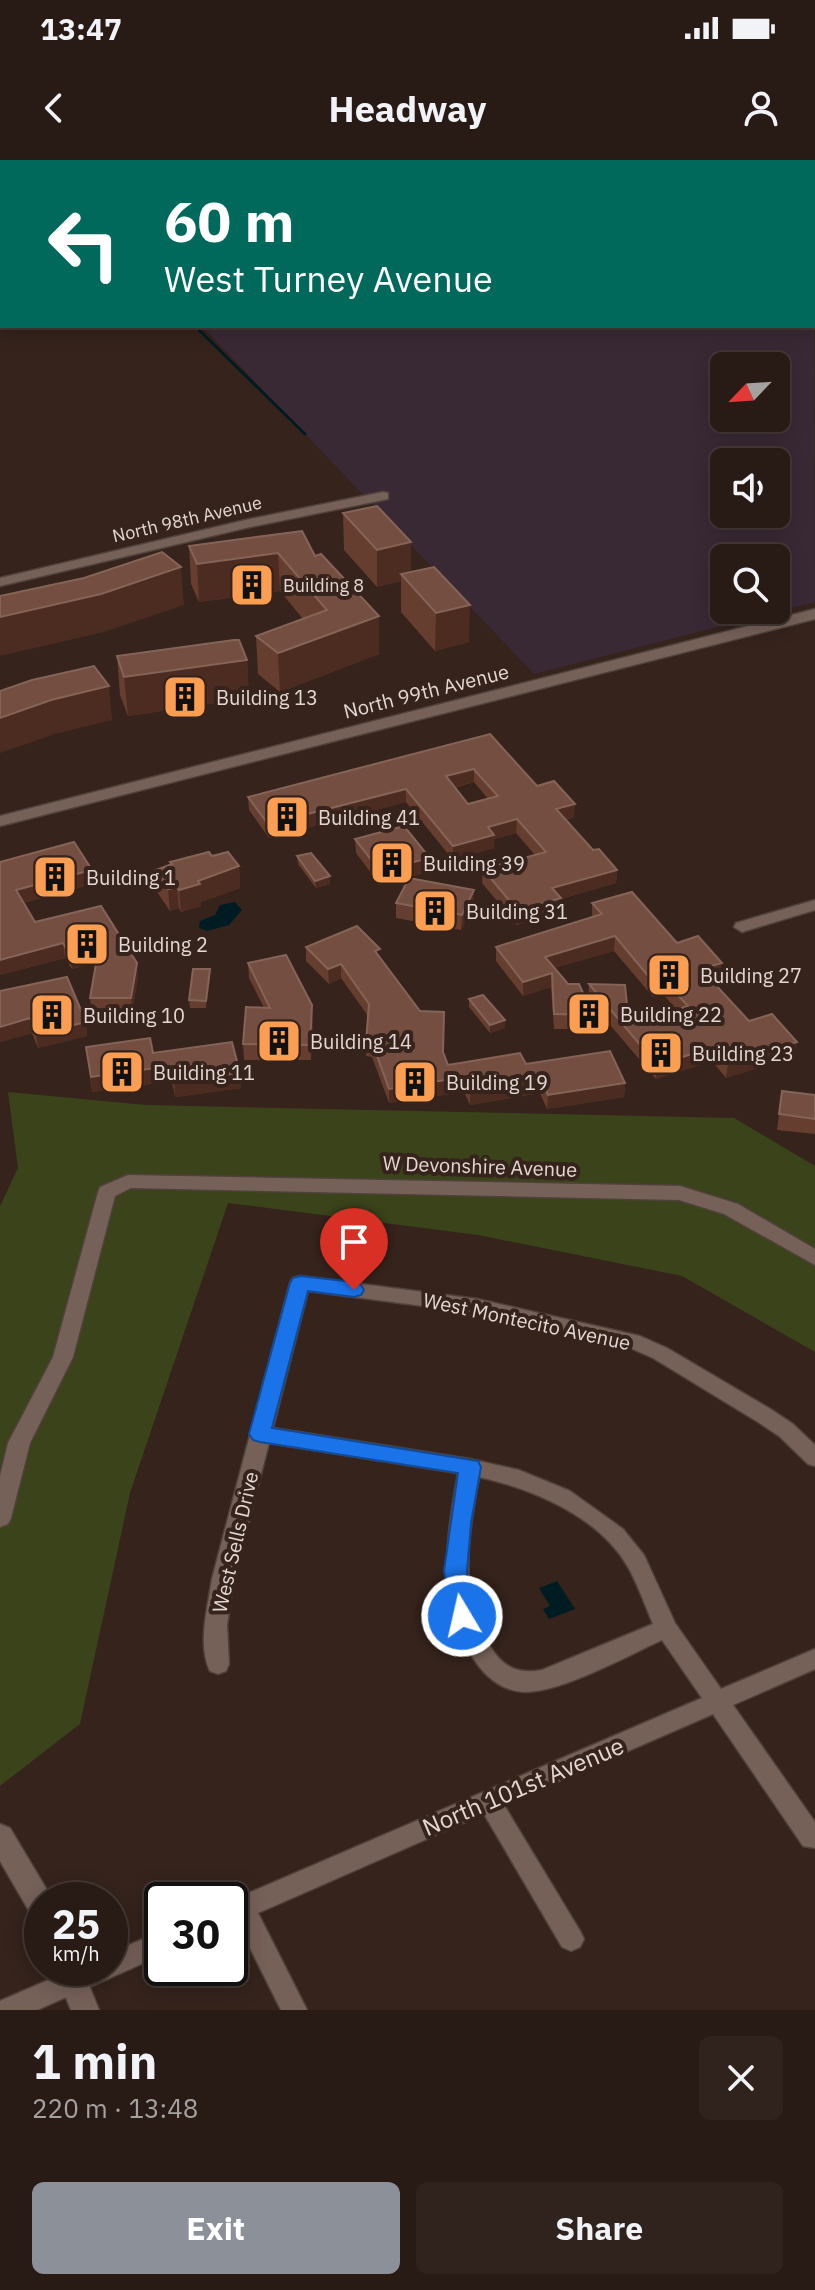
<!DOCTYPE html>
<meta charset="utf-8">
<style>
:root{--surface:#281a15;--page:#30231e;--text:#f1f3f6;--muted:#a5a1a0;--line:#443834;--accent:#8c9099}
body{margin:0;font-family:"IBM Plex Sans",sans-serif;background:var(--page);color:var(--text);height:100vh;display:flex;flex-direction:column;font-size:30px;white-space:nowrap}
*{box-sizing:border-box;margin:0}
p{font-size:26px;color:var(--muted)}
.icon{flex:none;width:44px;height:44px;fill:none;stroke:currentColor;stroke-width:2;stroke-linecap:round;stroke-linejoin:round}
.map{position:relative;height:1850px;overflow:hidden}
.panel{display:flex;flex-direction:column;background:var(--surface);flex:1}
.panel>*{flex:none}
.hud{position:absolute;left:0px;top:0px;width:816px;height:168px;box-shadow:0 4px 20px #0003,0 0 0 2px var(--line);background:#00695c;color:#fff;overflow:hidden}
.needle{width:52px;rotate:245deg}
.tools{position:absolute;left:710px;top:192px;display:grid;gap:16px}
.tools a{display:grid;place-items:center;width:80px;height:80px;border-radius:12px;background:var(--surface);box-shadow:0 4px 20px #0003,0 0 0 2px var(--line);font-size:40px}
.speed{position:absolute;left:24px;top:1722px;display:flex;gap:16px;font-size:40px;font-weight:700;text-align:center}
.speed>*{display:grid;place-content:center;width:104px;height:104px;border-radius:50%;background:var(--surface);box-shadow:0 4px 20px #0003,0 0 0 2px var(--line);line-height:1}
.speed small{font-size:20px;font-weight:400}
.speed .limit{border:4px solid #111;border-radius:12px;background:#fff;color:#111}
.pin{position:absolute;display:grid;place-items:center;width:68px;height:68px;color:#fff;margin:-82px -34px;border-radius:50% 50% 50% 0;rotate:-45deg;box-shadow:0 0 8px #0007}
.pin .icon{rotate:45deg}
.me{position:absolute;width:88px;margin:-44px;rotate:351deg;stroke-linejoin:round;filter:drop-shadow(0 0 6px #0008)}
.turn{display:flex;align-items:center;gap:28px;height:168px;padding:0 32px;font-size:36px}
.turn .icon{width:104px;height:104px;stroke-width:2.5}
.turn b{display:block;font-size:56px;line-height:68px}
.round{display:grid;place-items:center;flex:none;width:84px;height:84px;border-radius:12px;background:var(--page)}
.headline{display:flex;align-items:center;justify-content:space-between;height:136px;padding:0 32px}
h1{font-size:48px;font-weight:800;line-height:60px}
.action{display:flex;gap:16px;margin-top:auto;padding:16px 32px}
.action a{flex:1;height:92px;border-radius:12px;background:var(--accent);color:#fff;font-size:32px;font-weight:800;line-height:92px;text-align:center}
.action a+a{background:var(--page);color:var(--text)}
.status{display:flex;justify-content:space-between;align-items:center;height:56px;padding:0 40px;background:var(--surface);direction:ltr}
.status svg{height:22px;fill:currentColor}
header{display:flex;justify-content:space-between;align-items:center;height:104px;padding:0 32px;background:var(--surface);font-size:36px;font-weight:800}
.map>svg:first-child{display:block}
.industrial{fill:#392935;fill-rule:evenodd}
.green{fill:#3b431b}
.water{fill:#001c23}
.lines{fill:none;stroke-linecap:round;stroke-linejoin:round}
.stream{stroke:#001c23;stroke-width:3}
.minor-casing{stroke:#50413b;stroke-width:3}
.tertiary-casing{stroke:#50413b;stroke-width:3}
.secondary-casing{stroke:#50413b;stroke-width:3}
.motorway-casing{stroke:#50413b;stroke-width:27}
.minor{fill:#766159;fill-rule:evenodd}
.tertiary{fill:#766159;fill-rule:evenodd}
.secondary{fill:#766159;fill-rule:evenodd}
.motorway{stroke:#d59e4f;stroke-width:24}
.wall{fill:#663e2f;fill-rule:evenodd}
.shaded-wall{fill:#4c2c20}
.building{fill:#734e41;stroke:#856458;stroke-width:2;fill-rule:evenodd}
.route{fill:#1a73e8;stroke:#114b97;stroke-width:2}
.labels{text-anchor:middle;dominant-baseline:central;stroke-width:8;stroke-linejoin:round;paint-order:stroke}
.far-street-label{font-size:18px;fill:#e4d7d3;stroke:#35231c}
.far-poi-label{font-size:18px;fill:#e4d7d3;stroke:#35231c;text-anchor:start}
.street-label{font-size:20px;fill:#e4d7d3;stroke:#35231c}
.poi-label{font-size:20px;fill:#e4d7d3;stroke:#35231c;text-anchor:start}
.near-street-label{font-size:24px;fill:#e4d7d3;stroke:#35231c}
</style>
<div class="status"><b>13:47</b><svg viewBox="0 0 49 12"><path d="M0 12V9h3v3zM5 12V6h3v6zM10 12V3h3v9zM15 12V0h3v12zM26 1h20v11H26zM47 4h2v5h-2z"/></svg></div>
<header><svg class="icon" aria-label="back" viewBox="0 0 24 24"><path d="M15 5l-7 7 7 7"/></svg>Headway<svg class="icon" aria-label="person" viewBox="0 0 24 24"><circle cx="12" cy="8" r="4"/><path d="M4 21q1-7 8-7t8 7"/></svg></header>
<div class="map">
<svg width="815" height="1850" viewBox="0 0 815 1850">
<rect width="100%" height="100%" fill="#35231c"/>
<path class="industrial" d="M 814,106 L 815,442 L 534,514 L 202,166 L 814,166 ZM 724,206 L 776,206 L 776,258 L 724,258 ZM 724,302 L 776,302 L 776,354 L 724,354 ZM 724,398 L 776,398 L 776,450 L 724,450 Z"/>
<polygon class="green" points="8,932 146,945 734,958 815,1006 815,1192 682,1116 478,1075 228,1043 130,1333 80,1564 0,1626 0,1046 18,1008"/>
<g class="water">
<polygon points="235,742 242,750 229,765 207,771 199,768 200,761 215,755 220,745"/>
<polygon points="557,1421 575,1449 549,1459 543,1449 550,1446 539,1428"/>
</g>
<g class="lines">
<g class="stream">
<polyline points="75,2 80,0"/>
<polyline points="195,166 305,274"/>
</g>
<g class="minor-casing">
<g id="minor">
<polygon points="778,0 791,0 792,2 779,2"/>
<rect x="814" y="15" width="1" height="7"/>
<polygon points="383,332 388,333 388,339 250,367 0,426 0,418 250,359"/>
<polygon points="815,740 815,750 742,772 734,767 736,763"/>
<polygon points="128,1015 680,1026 738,1044 815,1089 815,1105 724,1054 679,1040 131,1028 115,1036 73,1197 30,1283 11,1358 8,1364 0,1367 0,1316 8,1283 53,1197 98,1032 100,1027"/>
<path d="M 300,1116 L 477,1139 L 640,1176 L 667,1188 L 772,1250 L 793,1264 L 815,1285 L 815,1306 L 808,1304 L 779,1276 L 758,1262 L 653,1198 L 628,1187 L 477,1153 L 308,1131 L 273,1268 L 470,1299 L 519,1310 L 570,1331 L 623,1369 L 644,1395 L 675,1463 L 721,1529 L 815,1489 L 815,1509 L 733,1545 L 815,1662 L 815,1688 L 803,1686 L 713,1554 L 504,1645 L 580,1771 L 584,1779 L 580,1787 L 571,1791 L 562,1787 L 484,1654 L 258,1753 L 307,1850 L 281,1850 L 237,1762 L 230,1764 L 230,1741 L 702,1538 L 662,1480 C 627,1496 562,1532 525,1532 C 499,1531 481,1513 469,1491 C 437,1433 447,1376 458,1313 L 269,1283 L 234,1419 L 227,1465 L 229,1504 L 226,1511 L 218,1514 L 210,1511 C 197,1485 208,1446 212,1419 L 290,1123 L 293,1118 ZM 479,1317 C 533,1329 599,1356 628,1407 C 638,1425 645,1445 653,1464 L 542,1510 C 515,1515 500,1505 487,1481 C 458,1430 469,1372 479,1317 Z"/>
<polygon points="162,1771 162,1795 37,1850 0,1850 0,1841 76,1808 110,1808 110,1793"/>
</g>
</g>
<g class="tertiary-casing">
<g id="tertiary">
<polygon points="0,1664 10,1668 53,1740 42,1740 42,1760 32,1756 0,1701"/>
<polygon points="54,1808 82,1808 99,1850 71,1850"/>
</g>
</g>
<g class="secondary-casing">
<g id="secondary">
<polygon points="644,0 657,0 659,2 646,2"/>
<polygon points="668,0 681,0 683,2 670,2"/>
<polygon points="814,92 815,93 815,101 814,100"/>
<polygon points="815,449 815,459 0,666 0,656"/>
</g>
</g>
<g class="motorway-casing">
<g id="motorway">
<polyline points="135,2 140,0"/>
<polyline points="171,2 176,0"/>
<polyline points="219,2 225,0"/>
<polyline points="276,2 283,0"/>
<polyline points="0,64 2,63"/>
<polyline points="0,89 2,88"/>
</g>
</g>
<use href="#minor" class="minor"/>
<use href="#tertiary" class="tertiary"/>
<use href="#secondary" class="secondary"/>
<use href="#motorway" class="motorway"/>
</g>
<g class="wall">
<polygon points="343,353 411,412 469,482 435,491 401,452 401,421 377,427 344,390"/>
<polygon points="189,386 315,396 379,494 280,532 258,514 256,476 303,459 280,431 199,442 191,424"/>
<polygon points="117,496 247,500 249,538 128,556 120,535"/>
<path d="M 490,574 L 537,626 L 574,657 L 566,660 L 593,690 L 617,710 L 616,723 L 561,739 L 560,752 L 517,765 L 482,723 L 483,709 L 535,695 L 516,673 L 494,679 L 494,688 L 453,700 L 406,642 L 269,678 L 249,650 L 248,637 ZM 474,622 L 488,639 L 468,644 L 455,628 Z"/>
<polygon points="355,679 425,713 380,725 356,693"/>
<polygon points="212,696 239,706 240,728 201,742 201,746 181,752 179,748 170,751 157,732 156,710 170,705 170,702"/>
<polygon points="297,696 330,724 316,728 298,704"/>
<polygon points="0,702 93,724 23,743 35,762 138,817 132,852 92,852 90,838 97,802 72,809 65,798 0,815"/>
<polygon points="396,743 474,744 461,770 396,758"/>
<polygon points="592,743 677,783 720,817 711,820 749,861 795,896 726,918 712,901 656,919 588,839 589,824 629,865 677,850 663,834 653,837 614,791 554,808 593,855 592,869 554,869 551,827 523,836 496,801 496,787 592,757"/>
<polygon points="306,787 380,797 443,893 448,905 526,904 625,923 624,937 547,949 540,933 470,945 464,932 389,943 372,897 366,896 368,856 341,818 329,824 306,801"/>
<polygon points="248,803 313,860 311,900 244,900 243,884 264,848 249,818"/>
<polygon points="210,817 206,848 190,848 189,840"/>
<polygon points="0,831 86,862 87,876 38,888 32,873 0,882"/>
<polygon points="469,839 505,868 490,873 469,847"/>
<polygon points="86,887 153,893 240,913 241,928 175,937 172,921 92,932"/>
<polygon points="782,931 815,935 815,974 777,970"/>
</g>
<g class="shaded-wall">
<polygon points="411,382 411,419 401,414 401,421 377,427 377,390"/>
<polygon points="278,393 280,431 199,442 197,404"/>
<polygon points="181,407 184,445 104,472 0,496 0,457"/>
<polygon points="470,445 469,482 435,491 436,453"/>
<polygon points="379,456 379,494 280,532 278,493"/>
<polygon points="247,500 249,538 128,556 124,517"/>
<polygon points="109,526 112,560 55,574 0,593 0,558 51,540"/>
<polygon points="474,609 474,622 446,630 446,616"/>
<polygon points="406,629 406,642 269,678 268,664"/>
<polygon points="575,644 574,657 555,662 556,649"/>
<polygon points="517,659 516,673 494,679 494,688 453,700 453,686 488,667"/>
<polygon points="425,699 425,713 380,725 380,711"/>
<polygon points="239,706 240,728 201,742 201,746 181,752 179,730 198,721"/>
<polygon points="92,710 93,724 18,744 16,730"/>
<polygon points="617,710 616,723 561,739 560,752 517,765 518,751 552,728"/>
<polygon points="330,716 330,724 316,728 315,721"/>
<polygon points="177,727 179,748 170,751 168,729"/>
<polygon points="474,730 474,744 461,770 462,755"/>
<polygon points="615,776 614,791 544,811 545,797"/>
<polygon points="63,783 65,798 0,815 0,800"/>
<polygon points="99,787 101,801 72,809 70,795"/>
<polygon points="137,803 138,817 132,852 131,838"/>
<polygon points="722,803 720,817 699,823 701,809"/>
<polygon points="341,804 341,818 329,824 328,809"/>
<polygon points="210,809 210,817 206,848 206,841"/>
<polygon points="552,813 551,827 523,836 523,822"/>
<polygon points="664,820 663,834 653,837 654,823"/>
<polygon points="312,845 313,860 311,900 310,885"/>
<polygon points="30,858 32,873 0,882 0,867"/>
<polygon points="505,860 505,868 490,873 490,865"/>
<polygon points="86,862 87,876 38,888 36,874"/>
<polygon points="797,882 795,896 726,918 728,903"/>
<polygon points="714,887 712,901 656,919 657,905"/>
<polygon points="170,906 172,921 92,932 91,917"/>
<polygon points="240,913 241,928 175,937 174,922"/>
<polygon points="464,917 464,932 389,943 389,929"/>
<polygon points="541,918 540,933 470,945 470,931"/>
<polygon points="625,923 624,937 547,949 548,935"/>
</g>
<g class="building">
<polygon points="377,346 411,382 377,390 343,353"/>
<polygon points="302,371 315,396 321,394 379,456 278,493 256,476 327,450 278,393 197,404 189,386"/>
<polygon points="162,392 181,407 101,434 0,457 0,436 84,418"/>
<polygon points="434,407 470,445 436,453 401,414"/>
<polygon points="234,480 239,480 247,500 124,517 117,496"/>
<polygon points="94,506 109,526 51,540 0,558 0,531 32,520"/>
<path d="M 490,574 L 537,626 L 554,621 L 575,644 L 556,649 L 593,690 L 599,689 L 617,710 L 552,728 L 561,738 L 518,751 L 483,709 L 546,692 L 517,659 L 488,667 L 494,675 L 453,686 L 406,629 L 268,664 L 248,637 ZM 474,609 L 476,612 L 498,636 L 468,644 L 446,616 Z"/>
<polygon points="404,666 425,692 425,699 380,711 355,679"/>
<polygon points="74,682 92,710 16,730 35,762 101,746 137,803 131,838 90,838 99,787 70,795 63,783 0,800 0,702"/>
<polygon points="209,692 212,696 228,692 239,706 198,721 200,724 179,730 177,727 168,729 156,710 172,704 170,702"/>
<polygon points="311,693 330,716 315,721 297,696"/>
<polygon points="409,718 474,730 462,755 396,743"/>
<polygon points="632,732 677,783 698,776 722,803 701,809 749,861 772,854 797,882 728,903 714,887 657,905 589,824 625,825 629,865 688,846 664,820 654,823 615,776 545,797 568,824 579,824 593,855 554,854 552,813 523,822 496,787 602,754 592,743"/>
<polygon points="357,766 380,789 375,791 420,851 444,852 443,892 448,905 520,893 526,904 610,891 625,923 548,935 541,918 470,931 464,917 389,929 372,882 366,882 369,844 341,804 328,809 306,787"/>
<polygon points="286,795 312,845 310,885 243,884 246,847 270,848 248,803"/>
<polygon points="193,809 210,809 206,841 189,840"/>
<polygon points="67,817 86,862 36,874 30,858 0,867 0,831"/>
<polygon points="483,835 505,860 490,865 469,839"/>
<polygon points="150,878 153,893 232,882 240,913 174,922 170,906 91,917 86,887"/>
<polygon points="782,931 815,935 815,959 779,954"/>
</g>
<polygon class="route" points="300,1116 354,1122 361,1125 364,1130 361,1135 354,1137 308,1131 272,1268 478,1301 481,1307 471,1363 467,1411 473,1456 470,1463 462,1465 454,1463 451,1456 444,1411 458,1313 260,1282 253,1280 249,1274 290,1123 293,1118"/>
<defs>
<g id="building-square" transform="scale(2.3)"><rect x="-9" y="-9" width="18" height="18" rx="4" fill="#fb9e51" stroke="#35231c"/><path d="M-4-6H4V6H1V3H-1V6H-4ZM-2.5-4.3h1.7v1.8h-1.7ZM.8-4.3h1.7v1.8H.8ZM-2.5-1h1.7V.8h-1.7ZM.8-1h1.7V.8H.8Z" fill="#111"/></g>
</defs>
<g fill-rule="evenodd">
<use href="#building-square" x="252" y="425"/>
<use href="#building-square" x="185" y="537"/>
<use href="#building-square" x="287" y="657"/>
<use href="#building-square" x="392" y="703"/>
<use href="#building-square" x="55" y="717"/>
<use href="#building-square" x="435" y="751"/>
<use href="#building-square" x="87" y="784"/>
<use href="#building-square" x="669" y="815"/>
<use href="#building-square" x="589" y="854"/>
<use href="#building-square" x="52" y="855"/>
<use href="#building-square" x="279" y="881"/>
<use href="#building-square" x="661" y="893"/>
<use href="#building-square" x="122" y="912"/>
<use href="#building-square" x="415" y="922"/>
</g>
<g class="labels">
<g class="far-street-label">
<text transform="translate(187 359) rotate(-13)">North 98th Avenue</text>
</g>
<g class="far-poi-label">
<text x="283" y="425">Building 8</text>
</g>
<g class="street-label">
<text transform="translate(426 531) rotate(-14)">North 99th Avenue</text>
<text transform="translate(480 1006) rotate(2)">W Devonshire Avenue</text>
<text transform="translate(527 1161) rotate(12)">West Montecito Avenue</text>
<text transform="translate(235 1382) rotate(-77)">West Sells Drive</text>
</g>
<g class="poi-label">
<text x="216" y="537">Building 13</text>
<text x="318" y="657">Building 41</text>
<text x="423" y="703">Building 39</text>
<text x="86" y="717">Building 1</text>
<text x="466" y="751">Building 31</text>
<text x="118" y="784">Building 2</text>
<text x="700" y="815">Building 27</text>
<text x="620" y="854">Building 22</text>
<text x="83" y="855">Building 10</text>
<text x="310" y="881">Building 14</text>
<text x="692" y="893">Building 23</text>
<text x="153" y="912">Building 11</text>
<text x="446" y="922">Building 19</text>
</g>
<g class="near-street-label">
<text transform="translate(523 1626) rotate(-23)">North 101st Avenue</text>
</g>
</g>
</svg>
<div class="tools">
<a><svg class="needle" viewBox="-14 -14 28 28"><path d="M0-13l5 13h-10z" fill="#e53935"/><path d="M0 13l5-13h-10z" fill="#a5a1a0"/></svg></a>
<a><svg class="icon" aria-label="sound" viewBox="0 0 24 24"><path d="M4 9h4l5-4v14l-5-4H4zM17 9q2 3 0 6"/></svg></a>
<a><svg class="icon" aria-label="search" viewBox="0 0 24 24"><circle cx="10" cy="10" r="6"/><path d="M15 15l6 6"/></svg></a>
</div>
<div class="speed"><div>25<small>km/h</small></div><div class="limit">30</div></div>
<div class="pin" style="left:354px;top:1130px;background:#d93025"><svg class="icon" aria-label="arrive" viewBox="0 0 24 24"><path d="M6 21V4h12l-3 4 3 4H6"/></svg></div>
<svg class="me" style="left:462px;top:1456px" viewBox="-20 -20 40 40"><circle r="17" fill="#1a73e8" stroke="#fff" stroke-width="3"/><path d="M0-11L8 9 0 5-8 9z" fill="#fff"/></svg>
<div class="hud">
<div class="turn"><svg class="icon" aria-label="left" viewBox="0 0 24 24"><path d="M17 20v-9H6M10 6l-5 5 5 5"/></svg><div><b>60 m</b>West Turney Avenue</div></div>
</div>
</div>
<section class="panel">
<div class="headline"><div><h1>1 min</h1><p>220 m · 13:48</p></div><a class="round"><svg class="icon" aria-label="close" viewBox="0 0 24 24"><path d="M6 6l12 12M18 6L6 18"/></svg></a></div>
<div class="action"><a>Exit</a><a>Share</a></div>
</section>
